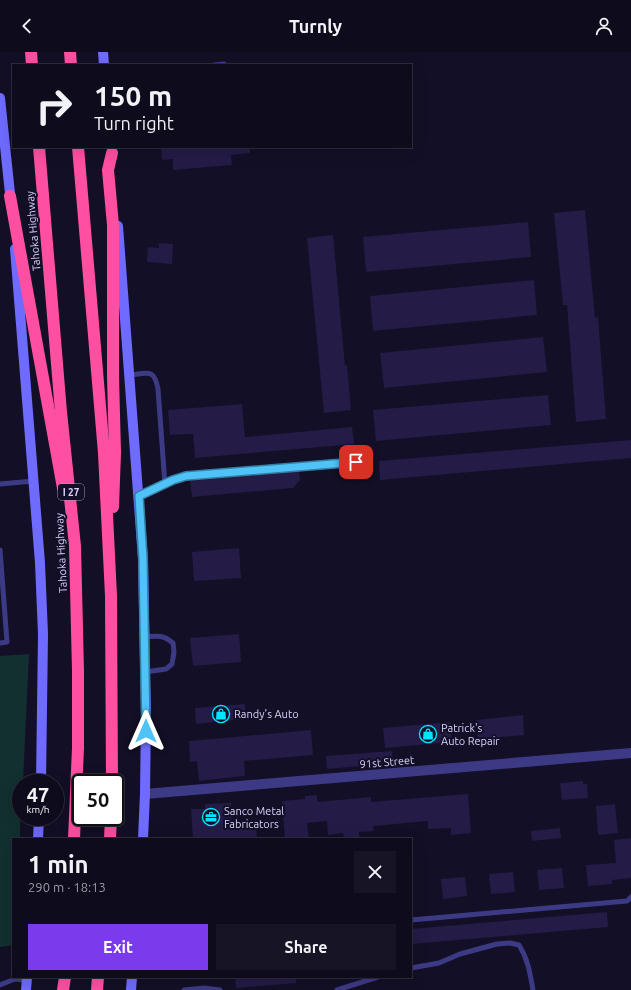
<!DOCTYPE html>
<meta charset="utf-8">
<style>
:root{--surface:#0e0b1c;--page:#171425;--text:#f1f3f6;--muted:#9b9ba3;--line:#2e2b3b;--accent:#7c3aed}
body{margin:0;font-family:Ubuntu,sans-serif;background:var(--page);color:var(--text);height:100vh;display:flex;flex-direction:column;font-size:15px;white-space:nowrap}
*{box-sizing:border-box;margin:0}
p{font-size:13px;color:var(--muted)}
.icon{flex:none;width:22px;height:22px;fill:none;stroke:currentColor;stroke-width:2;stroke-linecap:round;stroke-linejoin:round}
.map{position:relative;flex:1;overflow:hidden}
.panel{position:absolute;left:12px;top:786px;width:400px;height:140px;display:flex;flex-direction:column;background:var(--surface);border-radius:0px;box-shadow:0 4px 16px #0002,0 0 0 1px var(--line)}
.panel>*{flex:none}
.hud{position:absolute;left:12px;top:12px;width:400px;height:84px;border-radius:0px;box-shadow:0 4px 16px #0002,0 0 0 1px var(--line);background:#0e0b1c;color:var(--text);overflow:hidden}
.speed{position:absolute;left:12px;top:722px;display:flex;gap:8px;font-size:20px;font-weight:700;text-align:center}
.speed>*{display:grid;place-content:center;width:52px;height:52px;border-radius:50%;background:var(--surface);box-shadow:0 4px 16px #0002,0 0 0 1px var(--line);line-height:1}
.speed small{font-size:10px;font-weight:400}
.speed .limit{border:2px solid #111;border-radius:6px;background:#fff;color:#111}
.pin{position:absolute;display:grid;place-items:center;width:34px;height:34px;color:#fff;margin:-17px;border-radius:8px;box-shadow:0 2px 6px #0006}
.me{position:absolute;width:44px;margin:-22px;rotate:0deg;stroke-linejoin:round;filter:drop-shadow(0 0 3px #0008)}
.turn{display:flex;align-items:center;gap:14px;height:84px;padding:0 16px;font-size:18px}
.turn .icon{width:52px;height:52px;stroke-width:2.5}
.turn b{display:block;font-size:28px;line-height:34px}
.round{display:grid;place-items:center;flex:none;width:42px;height:42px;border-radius:0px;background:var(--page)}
.headline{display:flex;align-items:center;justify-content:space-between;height:68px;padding:0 16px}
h1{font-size:24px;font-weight:600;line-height:30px}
.primary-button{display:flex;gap:8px;margin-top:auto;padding:8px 16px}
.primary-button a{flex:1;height:46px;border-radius:0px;background:var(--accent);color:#fff;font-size:16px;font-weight:600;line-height:46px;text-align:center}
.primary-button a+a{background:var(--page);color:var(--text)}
header{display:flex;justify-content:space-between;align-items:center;height:52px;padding:0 16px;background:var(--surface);font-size:18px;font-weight:600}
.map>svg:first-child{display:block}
.green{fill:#12302f}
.building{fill:#241b47}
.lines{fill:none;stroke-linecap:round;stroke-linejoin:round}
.service{stroke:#3d3a85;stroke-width:5}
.minor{stroke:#3d3a85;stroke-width:10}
.secondary{stroke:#6f6bff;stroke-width:10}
.motorway{stroke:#ff4fa3;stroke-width:12}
.route-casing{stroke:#337fa1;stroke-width:10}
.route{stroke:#4fc3f7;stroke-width:7}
.labels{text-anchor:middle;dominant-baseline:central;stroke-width:4;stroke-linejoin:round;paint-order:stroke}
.shield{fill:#130f26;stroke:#9e99be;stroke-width:1}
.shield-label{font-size:10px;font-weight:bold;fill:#d9d4ff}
.street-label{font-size:11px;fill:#d9d4ff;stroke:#130f26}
.poi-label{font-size:11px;fill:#d9d4ff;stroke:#130f26;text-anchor:start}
</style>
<header><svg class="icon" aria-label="back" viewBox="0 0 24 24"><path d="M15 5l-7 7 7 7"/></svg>Turnly<svg class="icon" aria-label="person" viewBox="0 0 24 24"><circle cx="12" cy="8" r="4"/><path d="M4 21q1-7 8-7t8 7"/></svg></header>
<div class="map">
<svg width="631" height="938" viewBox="0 0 631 938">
<rect width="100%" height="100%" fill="#130f26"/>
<polygon class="green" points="29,602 23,731 21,731 20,787 13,787 13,893 0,895 0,604"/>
<g class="building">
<polygon points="161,95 250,95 250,101 231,103 232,113 173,118 173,107 162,108"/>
<polygon points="585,158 595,266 598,265 606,367 576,370 567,253 563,253 554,161"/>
<polygon points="528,170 531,205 366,220 363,185"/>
<polygon points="333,183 345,314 347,313 351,358 324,361 307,186"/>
<polygon points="159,191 173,192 172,212 147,210 148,195 159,196"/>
<polygon points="534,228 537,263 373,279 370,244"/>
<polygon points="543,285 547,320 384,336 380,301"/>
<polygon points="548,343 551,373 376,389 373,358"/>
<polygon points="242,352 245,385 352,375 354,392 195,406 193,382 170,383 168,358"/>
<polygon points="631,388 631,406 380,428 379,409"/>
<polygon points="299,419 300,428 293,436 192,445 190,429"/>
<polygon points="239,496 241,526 194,529 192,500"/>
<polygon points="239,582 241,610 193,614 190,586"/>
<polygon points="245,652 246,667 196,672 195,656"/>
<polygon points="523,663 524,683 478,687 476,668"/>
<polygon points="450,670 452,690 385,696 383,676"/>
<polygon points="311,678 313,703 244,709 245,724 199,729 197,709 190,710 189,689"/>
<polygon points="392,699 393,711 327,717 326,704"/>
<polygon points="583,729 583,732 587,732 588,746 562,748 560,731"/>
<polygon points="468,742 471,781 451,783 451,776 428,777 428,769 373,774 374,779 359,780 359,785 344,787 343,781 328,783 327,769 307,771 309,787 285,787 282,749 305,747 305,744 317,743 317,750 371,745 371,750"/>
<polygon points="231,751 232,774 256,773 257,787 193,787 191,757 205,757 205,752"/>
<polygon points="615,752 618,781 598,783 596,754"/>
<polygon points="560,776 561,786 532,789 531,779"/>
<polygon points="631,786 631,826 612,828 612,832 588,834 586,813 616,811 614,788"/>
<polygon points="562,816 564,836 539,838 537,818"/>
<polygon points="513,820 515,840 491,842 489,822"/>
<polygon points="465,825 467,844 443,847 441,827"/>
<polygon points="607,860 608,875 411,892 411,877"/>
<polygon points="235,925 296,925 296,931 236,936"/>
</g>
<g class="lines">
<g class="service">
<polyline points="214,13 224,12"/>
<path d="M 130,323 C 148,321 154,316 158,337 L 165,433"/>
<polyline points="0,432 34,429"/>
<polyline points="139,444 173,428 186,424 356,410"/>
<polyline points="0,498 7,590 0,591"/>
<path d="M 144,585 C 157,584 162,582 173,591 L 174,600 L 172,612 L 166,617 L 145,620"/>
<polyline points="411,868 627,849 631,845"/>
<path d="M 411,916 L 439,911 L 460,902 L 497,892 L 510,891 L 519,893 C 528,907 530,921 533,938"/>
<polyline points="0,933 15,927 27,928"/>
<polyline points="184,938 204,936 220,938"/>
<polyline points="337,938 378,925"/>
</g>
<polyline class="minor" points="145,742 631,701"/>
<g class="secondary">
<polyline points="103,0 104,13"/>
<polyline points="0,46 11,151"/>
<polyline points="118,174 143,507 146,663 145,742 143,787"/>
<polyline points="15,197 40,511 43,582 41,731"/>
<polyline points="38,787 39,765"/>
<polyline points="26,938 27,925"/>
<polyline points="131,938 132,925"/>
</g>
<g class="motorway">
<polyline points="31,0 32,13"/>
<polyline points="70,0 71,13"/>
<polyline points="39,95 61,360 75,494 78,619 78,696 74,787"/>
<polyline points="78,95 104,401 111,544 112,731"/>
<polyline points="112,101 108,118 113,173 113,324 115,401 113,455"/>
<polyline points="10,144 63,436"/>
<polyline points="110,787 111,765"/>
<polyline points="63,938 65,925"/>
<polyline points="97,938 98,925"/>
</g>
</g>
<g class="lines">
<g class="route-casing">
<polyline id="route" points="146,679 143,507 139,444 173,428 186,424 356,410"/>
</g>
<use href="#route" class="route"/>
</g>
<defs>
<g id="shop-ring" transform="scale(0.9)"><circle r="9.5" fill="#130f26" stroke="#00e5ff" stroke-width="1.5"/><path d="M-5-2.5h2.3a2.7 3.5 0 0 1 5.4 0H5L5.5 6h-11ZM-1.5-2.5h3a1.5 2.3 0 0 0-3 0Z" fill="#00e5ff"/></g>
<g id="office-ring" transform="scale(0.9)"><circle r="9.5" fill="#130f26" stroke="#00e5ff" stroke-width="1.5"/><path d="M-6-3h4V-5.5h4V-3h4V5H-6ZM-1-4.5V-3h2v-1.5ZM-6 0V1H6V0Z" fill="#00e5ff"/></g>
</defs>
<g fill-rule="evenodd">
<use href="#shop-ring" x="221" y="662"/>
<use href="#shop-ring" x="428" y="682"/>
<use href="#office-ring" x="211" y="765"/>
</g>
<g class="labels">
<rect class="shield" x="58" y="432" width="26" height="16" rx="3"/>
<g class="shield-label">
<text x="71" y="440">I 27</text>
</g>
<g class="street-label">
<text transform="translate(33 179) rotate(-95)">Tahoka Highway</text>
<text transform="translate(61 501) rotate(-93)">Tahoka Highway</text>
<text transform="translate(387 710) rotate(-5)">91st Street</text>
</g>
<g class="poi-label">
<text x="234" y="662">Randy's Auto</text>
<text x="441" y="676">Patrick's<tspan x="441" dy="13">Auto Repair</tspan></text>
<text x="224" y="759">Sanco Metal<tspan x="224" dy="13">Fabricators</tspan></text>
</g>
</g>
</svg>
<div class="speed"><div>47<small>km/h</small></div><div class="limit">50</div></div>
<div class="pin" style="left:356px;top:410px;background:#d93025"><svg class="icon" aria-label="arrive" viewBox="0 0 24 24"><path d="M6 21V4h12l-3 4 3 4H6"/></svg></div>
<svg class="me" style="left:146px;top:679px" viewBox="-20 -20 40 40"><path d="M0-17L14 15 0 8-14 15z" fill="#4fc3f7" stroke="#fff" stroke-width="4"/></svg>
<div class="hud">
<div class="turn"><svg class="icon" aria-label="right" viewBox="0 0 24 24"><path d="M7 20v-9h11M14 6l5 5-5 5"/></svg><div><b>150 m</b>Turn right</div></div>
</div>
<section class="panel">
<div class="headline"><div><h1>1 min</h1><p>290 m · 18:13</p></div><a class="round"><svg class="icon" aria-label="close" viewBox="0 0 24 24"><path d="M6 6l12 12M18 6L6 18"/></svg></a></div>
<div class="primary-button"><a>Exit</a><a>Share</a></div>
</section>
</div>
